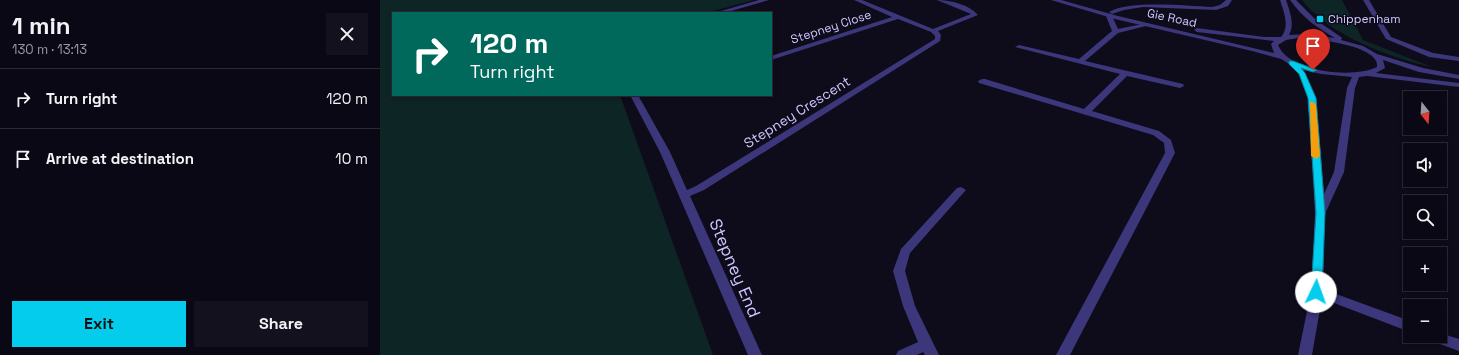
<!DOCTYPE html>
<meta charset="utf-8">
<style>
:root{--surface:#0a0814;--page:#13111d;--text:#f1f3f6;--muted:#999aa0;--line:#2a2934;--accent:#03cced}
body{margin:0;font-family:"Space Grotesk",sans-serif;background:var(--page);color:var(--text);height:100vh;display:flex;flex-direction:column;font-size:15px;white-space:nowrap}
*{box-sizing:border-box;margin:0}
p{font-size:13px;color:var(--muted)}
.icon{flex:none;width:22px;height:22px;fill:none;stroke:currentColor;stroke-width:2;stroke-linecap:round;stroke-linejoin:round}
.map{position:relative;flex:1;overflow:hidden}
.sheet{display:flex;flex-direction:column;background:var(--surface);width:380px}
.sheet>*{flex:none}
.top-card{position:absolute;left:12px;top:12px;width:380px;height:84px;border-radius:0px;box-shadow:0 2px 6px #0003,0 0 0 1px var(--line);background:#00695c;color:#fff;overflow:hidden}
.needle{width:26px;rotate:163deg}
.controls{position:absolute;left:1023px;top:91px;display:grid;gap:8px}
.controls a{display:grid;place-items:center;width:44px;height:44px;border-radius:0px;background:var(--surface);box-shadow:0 2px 6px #0003,0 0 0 1px var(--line);font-size:20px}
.pin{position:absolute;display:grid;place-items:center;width:34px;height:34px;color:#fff;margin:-41px -17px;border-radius:50% 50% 50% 0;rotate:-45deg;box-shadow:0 0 4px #0007}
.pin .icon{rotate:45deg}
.me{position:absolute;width:44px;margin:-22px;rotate:3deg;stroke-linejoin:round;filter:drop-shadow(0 0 3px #0008)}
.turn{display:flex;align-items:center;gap:14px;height:84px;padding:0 12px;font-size:18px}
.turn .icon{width:52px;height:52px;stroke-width:2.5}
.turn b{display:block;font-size:28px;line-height:34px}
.round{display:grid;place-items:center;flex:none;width:42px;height:42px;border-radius:0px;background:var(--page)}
.overview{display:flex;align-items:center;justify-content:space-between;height:68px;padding:0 12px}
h1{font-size:24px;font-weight:800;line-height:30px}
.action{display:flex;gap:8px;margin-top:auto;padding:8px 12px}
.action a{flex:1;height:46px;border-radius:0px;background:var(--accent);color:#111;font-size:16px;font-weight:800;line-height:46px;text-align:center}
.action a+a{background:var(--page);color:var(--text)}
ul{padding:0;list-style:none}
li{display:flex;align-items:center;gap:12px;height:60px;padding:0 12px;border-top:1px solid var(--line)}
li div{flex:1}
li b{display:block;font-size:15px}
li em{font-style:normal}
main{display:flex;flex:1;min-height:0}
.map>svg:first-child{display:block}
.green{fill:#0e2525}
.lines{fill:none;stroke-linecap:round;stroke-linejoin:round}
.service{fill:#3c367a;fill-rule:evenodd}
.minor{fill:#3c367a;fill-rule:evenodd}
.tertiary{fill:#3c367a;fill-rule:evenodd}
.route{fill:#03cced;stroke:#02859a}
.slow{fill:#f59e0b}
.poi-dot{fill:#03cced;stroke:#0e0b1b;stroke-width:1.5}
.labels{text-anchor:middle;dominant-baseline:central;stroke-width:3;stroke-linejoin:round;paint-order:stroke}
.far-street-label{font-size:12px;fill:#cfc6fe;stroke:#0e0b1b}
.far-poi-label{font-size:12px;fill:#cfc6fe;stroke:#0e0b1b;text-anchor:start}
.street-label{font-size:14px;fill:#cfc6fe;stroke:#0e0b1b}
.near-street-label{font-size:17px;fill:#cfc6fe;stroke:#0e0b1b}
</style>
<main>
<section class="sheet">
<div class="overview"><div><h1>1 min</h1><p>130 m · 13:13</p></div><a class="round"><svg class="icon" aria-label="close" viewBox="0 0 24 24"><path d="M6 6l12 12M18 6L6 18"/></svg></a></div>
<ul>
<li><svg class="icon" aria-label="right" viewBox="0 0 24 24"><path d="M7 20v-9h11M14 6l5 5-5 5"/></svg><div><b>Turn right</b></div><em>120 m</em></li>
<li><svg class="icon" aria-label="arrive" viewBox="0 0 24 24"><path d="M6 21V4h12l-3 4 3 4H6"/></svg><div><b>Arrive at destination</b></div><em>10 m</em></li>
</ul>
<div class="action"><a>Exit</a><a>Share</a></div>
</section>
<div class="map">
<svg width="1079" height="355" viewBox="0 0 1079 355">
<rect width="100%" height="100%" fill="#0e0b1b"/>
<g class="green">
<polygon points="0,0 374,0 326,13 13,13 13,95 240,95 333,355 0,355"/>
<path d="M 922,0 L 962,0 L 983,40 L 1052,67 C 1012,59 947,34 922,0 Z"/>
</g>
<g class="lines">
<path class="service" d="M 846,0 L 852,0 L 848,6 L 836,10 L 763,7 L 744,10 L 732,14 L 729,12 C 750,0 806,6 832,7 L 840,5 Z"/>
<g class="minor">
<polygon points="379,0 389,0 344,13 334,13"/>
<path d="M 474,0 L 482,0 L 553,29 L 591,14 L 557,0 C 570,0 590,5 598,15 L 558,31 L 561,35 L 560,41 L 324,190 L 310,196 L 382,355 L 368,355 L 280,152 L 250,95 L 258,95 L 290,152 L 307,190 L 316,186 L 555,39 L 555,36 L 551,32 L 518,19 L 391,60 L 391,56 L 512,17 Z"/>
<polygon points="983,0 989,0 1011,37 1053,53 1079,57 1079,61 1049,57 1006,39"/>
<polygon points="729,14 732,16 738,29 767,23 770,25 738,33 705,61 803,84 804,86 800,88 747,76 712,111 779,131 791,140 795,153 690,355 676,355 785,153 784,143 773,135 599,83 598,81 602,79 605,79 704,109 740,74 635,47 639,45 699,59 732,31 726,16"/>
<polygon points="581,187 586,190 530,253 525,271 535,306 559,355 545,355 543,352 537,355 516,355 518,351 538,342 523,306 513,271 521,249 577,188"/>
<polygon points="937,287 1030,321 1030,332 933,295 931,292 933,289"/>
<polygon points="1060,333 1079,339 1079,351 1049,340 1047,336 1060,336"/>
</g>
<path class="tertiary" d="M 671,0 L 681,0 L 738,16 L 894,53 L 891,44 L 894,41 L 817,32 L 814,30 L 817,28 L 884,37 L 901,37 C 910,27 904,12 900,0 L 906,0 C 910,12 915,24 909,35 L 926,34 L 955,38 C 937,28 922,17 910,0 L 916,0 L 936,20 L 961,37 L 962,38 L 961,40 L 983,46 L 997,54 L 1043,68 L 1079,75 L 1079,79 L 1039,72 L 1003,60 L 1005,68 L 996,73 L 1079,83 L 1079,87 L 987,76 L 979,77 L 975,88 L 964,172 L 945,214 L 943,292 L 932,355 L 918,355 L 931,292 L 935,213 L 928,98 L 919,74 L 909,64 L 901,59 L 872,51 L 735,19 ZM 918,38 C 935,39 988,44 996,61 C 997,63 997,65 997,67 C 973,79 909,72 898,45 L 906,40 ZM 923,70 L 941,74 L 972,77 L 967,88 L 954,172 L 944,194 L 936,98 Z"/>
</g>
<polygon class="route" points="909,61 913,61 937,70 933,72 921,68 925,73 936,98 945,213 942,292 941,295 936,296 932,295 931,292 936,213 928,98 919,74 909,64"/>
<polygon class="slow" points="930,102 932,102 936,104 940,156 936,159 931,156"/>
<rect class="poi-dot" x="936" y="15" width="8" height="8" rx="2"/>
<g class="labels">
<g class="far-street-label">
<text transform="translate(792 18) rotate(12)">Gie Road</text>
<text transform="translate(451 27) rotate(-18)">Stepney Close</text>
</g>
<g class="far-poi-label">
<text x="948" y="19">Chippenham</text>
</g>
<g class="street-label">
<text transform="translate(417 112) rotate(-32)">Stepney Crescent</text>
</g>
<g class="near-street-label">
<text transform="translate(355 268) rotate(67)">Stepney End</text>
</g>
</g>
</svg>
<div class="controls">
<a><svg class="needle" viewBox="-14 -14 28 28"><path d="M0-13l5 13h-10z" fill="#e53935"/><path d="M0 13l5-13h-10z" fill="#999aa0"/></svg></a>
<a><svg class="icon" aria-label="sound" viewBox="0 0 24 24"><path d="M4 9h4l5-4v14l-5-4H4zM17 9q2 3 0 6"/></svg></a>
<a><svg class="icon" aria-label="search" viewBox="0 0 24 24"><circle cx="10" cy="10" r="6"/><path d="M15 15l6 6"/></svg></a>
<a>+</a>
<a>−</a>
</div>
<div class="pin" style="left:933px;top:70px;background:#d93025"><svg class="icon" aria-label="arrive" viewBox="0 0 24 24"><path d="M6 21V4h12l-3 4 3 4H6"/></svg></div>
<svg class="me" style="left:936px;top:292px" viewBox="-20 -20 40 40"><circle r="19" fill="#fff"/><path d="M0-13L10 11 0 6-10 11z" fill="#03cced"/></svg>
<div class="top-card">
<div class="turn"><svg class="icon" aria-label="right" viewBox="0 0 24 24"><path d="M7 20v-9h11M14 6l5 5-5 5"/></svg><div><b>120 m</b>Turn right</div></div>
</div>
</div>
</main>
